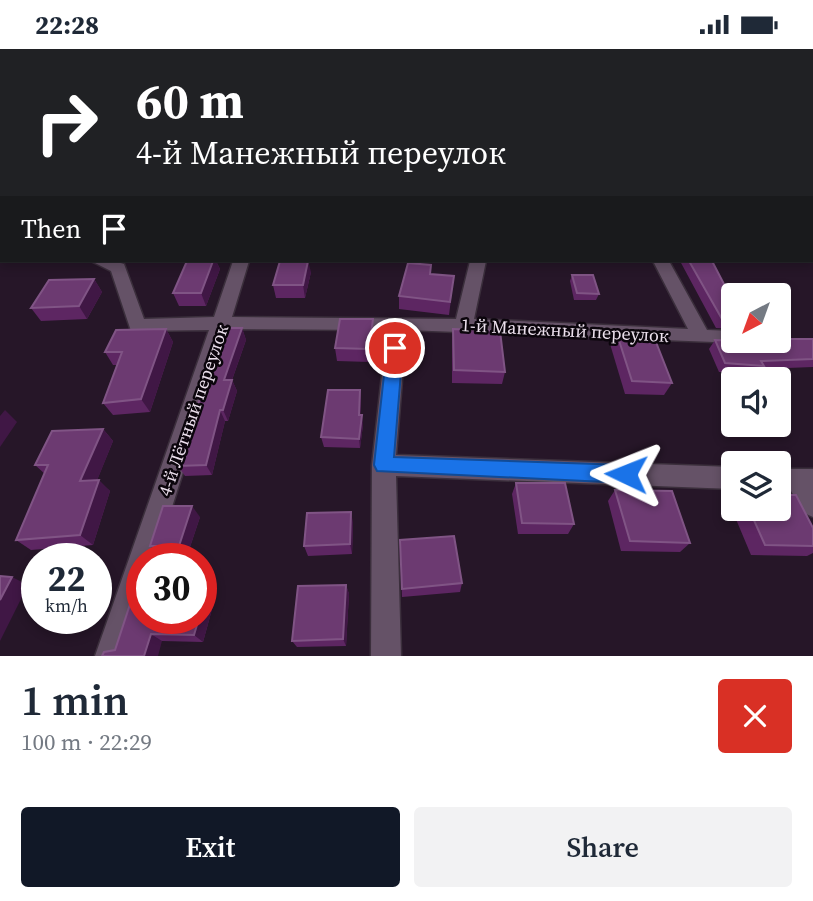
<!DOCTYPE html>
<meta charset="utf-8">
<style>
:root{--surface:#fff;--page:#f2f2f3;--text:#1f2937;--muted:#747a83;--accent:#111827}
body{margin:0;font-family:"Source Serif 4",serif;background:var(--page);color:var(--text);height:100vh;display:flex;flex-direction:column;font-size:26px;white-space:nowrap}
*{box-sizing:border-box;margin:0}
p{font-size:23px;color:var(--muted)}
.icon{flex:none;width:38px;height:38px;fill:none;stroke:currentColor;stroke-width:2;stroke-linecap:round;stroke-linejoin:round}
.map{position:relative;height:607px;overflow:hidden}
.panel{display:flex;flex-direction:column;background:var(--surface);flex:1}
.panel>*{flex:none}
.guide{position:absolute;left:0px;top:0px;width:814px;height:214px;box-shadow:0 4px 10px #0003;background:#202124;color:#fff;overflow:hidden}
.needle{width:46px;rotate:221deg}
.controls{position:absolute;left:721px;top:234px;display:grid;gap:14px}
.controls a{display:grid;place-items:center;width:70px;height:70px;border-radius:7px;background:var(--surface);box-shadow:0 4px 10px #0003;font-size:35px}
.speed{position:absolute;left:21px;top:494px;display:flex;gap:14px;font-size:35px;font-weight:700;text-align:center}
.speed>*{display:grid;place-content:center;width:91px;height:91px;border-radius:50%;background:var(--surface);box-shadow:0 4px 10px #0003;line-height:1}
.speed small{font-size:18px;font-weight:400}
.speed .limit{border:10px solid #d22;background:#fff;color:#111}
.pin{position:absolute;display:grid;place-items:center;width:60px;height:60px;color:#fff;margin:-30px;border:4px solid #fff;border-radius:50%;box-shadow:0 2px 7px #0007}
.me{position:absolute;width:77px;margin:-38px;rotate:272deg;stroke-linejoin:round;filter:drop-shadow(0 0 5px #0008)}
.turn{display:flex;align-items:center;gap:24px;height:147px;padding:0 21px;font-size:32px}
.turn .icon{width:91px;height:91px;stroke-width:2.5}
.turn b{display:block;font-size:49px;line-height:60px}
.then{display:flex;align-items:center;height:66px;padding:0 21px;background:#0003;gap:14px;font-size:26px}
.round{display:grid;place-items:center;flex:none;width:74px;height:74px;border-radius:7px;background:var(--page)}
.head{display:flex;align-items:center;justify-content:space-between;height:119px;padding:0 21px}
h1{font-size:42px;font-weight:600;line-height:52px}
.cta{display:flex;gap:14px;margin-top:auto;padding:14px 21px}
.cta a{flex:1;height:80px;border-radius:7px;background:var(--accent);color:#fff;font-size:28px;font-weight:600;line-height:80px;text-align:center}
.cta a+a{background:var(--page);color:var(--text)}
.status{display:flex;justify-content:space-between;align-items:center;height:49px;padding:0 35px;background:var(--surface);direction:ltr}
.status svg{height:19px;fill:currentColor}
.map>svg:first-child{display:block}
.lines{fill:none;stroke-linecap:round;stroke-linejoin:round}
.minor-casing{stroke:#3b2f3c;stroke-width:3}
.minor{fill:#655267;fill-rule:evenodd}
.wall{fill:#5d2662}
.shaded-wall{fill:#401745}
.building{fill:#6c3a71;stroke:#805485;stroke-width:2}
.route{fill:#1a73e8;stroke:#114b97;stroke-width:2}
.labels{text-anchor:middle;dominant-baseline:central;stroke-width:5;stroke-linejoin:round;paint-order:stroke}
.street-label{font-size:18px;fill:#ece0ed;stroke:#0b050c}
</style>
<div class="status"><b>22:28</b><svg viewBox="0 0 49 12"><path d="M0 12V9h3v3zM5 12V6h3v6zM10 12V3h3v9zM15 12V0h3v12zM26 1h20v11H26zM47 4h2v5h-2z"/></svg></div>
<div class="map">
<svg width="813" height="607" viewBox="0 0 813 607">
<rect width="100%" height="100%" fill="#261628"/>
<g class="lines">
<g class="minor-casing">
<g id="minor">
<polygon points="71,0 79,0 70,2"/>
<polygon points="311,0 319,0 310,2"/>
<polygon points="331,0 392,0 393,2 332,2"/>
<rect x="531" y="0" width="8" height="2"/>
<polygon points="728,0 736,0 737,2 729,2"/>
<rect x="0" y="52" width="2" height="6"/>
<rect x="812" y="83" width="1" height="8"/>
<polygon points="2,114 2,123 0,124 0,115"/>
<rect x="812" y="126" width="1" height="9"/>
<polygon points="91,212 114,212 124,215 144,270 214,268 233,212 249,212 232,268 456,270 470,212 486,212 474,270 688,280 653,212 669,212 707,281 733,282 733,292 740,294 406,281 396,406 733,418 733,440 396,427 401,607 371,607 372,416 387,281 228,280 156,509 142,509 142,554 125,607 95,607 209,281 131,282 111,222"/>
<polygon points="779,420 813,420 813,468 804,464 791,442 779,442"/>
</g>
</g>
<use href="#minor" class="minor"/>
</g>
<g class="wall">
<polygon points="144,0 169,0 168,2 150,2"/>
<polygon points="813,184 813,211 812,211 812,185"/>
<polygon points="680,212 712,212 726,239 733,250 733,280 716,279"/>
<polygon points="217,214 220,220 206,257 179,257 173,244"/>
<polygon points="311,223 305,249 276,249 273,236"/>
<polygon points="572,226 599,245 596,251 574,251 570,232"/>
<polygon points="454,227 449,266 399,260 399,247"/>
<polygon points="94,230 102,243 87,270 41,272 31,259"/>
<polygon points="242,279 246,291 232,331 237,342 228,372 225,372 212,426 185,427 178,417"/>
<polygon points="166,280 173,293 150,363 113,366 103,354 117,316 113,316 105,303"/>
<polygon points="453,280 505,323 502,335 452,334 452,293"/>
<polygon points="616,282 672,334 664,346 625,345 610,295"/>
<polygon points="373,284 370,313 337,312 335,299"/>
<polygon points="732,288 733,288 733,292 813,290 813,318 761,320 757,325 719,323 709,300 715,291 729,292"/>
<polygon points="360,341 361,351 360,366 363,376 360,399 324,398 321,388"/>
<polygon points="103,380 113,392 97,431 110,442 93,496 31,501 16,491 45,425 35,416"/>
<polygon points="516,434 574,475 568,485 518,485 512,445"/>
<polygon points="615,441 690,494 680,503 621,502 608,452"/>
<polygon points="733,453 733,460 779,460 813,479 813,504 807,507 751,506 730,456"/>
<polygon points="200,468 187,507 160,507 150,497"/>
<polygon points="353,473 352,505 308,507 304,497"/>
<polygon points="400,491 462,534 460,543 402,548"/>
<polygon points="346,536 349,545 346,597 297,598 292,592"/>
<polygon points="205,544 214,553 203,593 162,592 115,601 142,569"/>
</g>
<g class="shaded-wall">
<polygon points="0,0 22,0 17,2 2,2 2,7 0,7"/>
<polygon points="211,212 218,212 217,214 220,220 206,257 201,244"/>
<polygon points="308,212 311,223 305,249 303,236"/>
<polygon points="94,230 102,243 87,270 79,257"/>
<polygon points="373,270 373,284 370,313 369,300"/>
<polygon points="242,279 246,291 228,342 224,331"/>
<polygon points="166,280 173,293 150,363 141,350"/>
<polygon points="232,331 237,342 228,372 223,361"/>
<polygon points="360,341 361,351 360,375 359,366"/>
<polygon points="5,361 17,373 0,398 0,367"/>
<polygon points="220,361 225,372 212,426 206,416"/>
<polygon points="362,366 363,376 360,399 359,390"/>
<polygon points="103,380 113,392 92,444 80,432"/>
<polygon points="99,431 110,442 93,496 80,486"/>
<polygon points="192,457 200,468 187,507 179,497"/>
<polygon points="351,463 353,473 352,505 350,495"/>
<polygon points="12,528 28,536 0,592 0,551"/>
<polygon points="346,536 349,545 346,597 343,590"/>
<polygon points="205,544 214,553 203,593 194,586 199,569 201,569 201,559"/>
<polygon points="151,585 162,592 158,607 144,607"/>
</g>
<g class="building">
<polygon points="107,0 133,0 132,2 106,2"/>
<polygon points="185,0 204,0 208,2 181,2"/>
<polygon points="266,0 289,0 288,2 265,2"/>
<polygon points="353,0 468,0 467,2 352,2"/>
<rect x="489" y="0" width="23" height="2"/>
<polygon points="683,0 714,0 715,2 678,2"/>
<polygon points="767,0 802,0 802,2 768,2"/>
<polygon points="812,10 813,11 813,32 812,32"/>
<polygon points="187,212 213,212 201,244 173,244"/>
<polygon points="280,212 308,212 303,236 273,236"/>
<polygon points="689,212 712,212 726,239 733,250 733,271 722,270"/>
<polygon points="408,214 431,216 430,225 454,227 450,253 399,247"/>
<polygon points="572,226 593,226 599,245 577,244"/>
<polygon points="94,230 79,257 31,259 49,231"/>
<polygon points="340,270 373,270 369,300 335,299"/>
<polygon points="223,279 242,279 224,331 232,331 223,361 220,361 206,416 178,417"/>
<polygon points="166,280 141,350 103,354 122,303 105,303 116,281"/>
<polygon points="453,280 500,282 505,323 454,321"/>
<polygon points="616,282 652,283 672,334 632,332"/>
<polygon points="779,290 813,290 813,310 761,312 764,317 725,314 715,291 779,292"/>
<polygon points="328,341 360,341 359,366 362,366 359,390 321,388"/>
<polygon points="103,380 80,432 99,431 80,486 16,491 48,416 35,416 52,382"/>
<polygon points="516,434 565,434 574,475 522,474"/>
<polygon points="615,441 672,442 690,494 630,492"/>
<polygon points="779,446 796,446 813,479 813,497 765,496 749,460 779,460"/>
<polygon points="163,457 192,457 179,497 150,497"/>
<polygon points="351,463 350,495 304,497 307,464"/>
<polygon points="454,487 462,534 402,540 400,491"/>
<polygon points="0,527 12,528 0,551"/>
<polygon points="137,534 142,534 142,569 199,569 194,586 151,585 144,607 102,607 104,603 115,601"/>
<polygon points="346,536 343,590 292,592 298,537"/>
<polygon points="201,544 205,544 201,559"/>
</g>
<polygon class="route" points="395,294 403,299 394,408 626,416 632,419 635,425 632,431 626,434 377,422 374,416 387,299"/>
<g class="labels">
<g class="street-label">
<text transform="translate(565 281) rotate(3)">1-й Манежный переулок</text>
<text transform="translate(193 361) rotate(-71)">4-й Лётный переулок</text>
</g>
</g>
</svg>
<div class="controls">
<a><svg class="needle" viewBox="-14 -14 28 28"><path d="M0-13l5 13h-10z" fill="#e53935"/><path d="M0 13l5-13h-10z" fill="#747a83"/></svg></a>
<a><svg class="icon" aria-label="sound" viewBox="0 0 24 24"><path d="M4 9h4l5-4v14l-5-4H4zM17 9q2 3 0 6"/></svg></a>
<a><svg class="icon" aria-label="layers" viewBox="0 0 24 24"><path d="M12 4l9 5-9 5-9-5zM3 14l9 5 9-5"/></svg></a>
</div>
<div class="speed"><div>22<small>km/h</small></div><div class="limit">30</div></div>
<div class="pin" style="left:395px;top:299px;background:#d93025"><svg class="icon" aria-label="arrive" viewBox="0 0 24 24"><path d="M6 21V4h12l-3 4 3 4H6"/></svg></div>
<svg class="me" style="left:626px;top:425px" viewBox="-20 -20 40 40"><path d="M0-17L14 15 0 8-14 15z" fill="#1a73e8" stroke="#fff" stroke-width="4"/></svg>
<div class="guide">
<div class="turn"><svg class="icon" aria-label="right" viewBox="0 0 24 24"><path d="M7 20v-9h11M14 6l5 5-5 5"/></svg><div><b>60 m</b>4-й Манежный переулок</div></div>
<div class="then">Then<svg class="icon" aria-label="arrive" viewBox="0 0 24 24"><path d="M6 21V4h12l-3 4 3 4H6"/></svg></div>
</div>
</div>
<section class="panel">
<div class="head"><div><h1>1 min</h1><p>100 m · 22:29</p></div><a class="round" style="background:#d93025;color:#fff"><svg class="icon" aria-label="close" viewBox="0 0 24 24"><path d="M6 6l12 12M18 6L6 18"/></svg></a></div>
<div class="cta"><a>Exit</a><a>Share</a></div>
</section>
